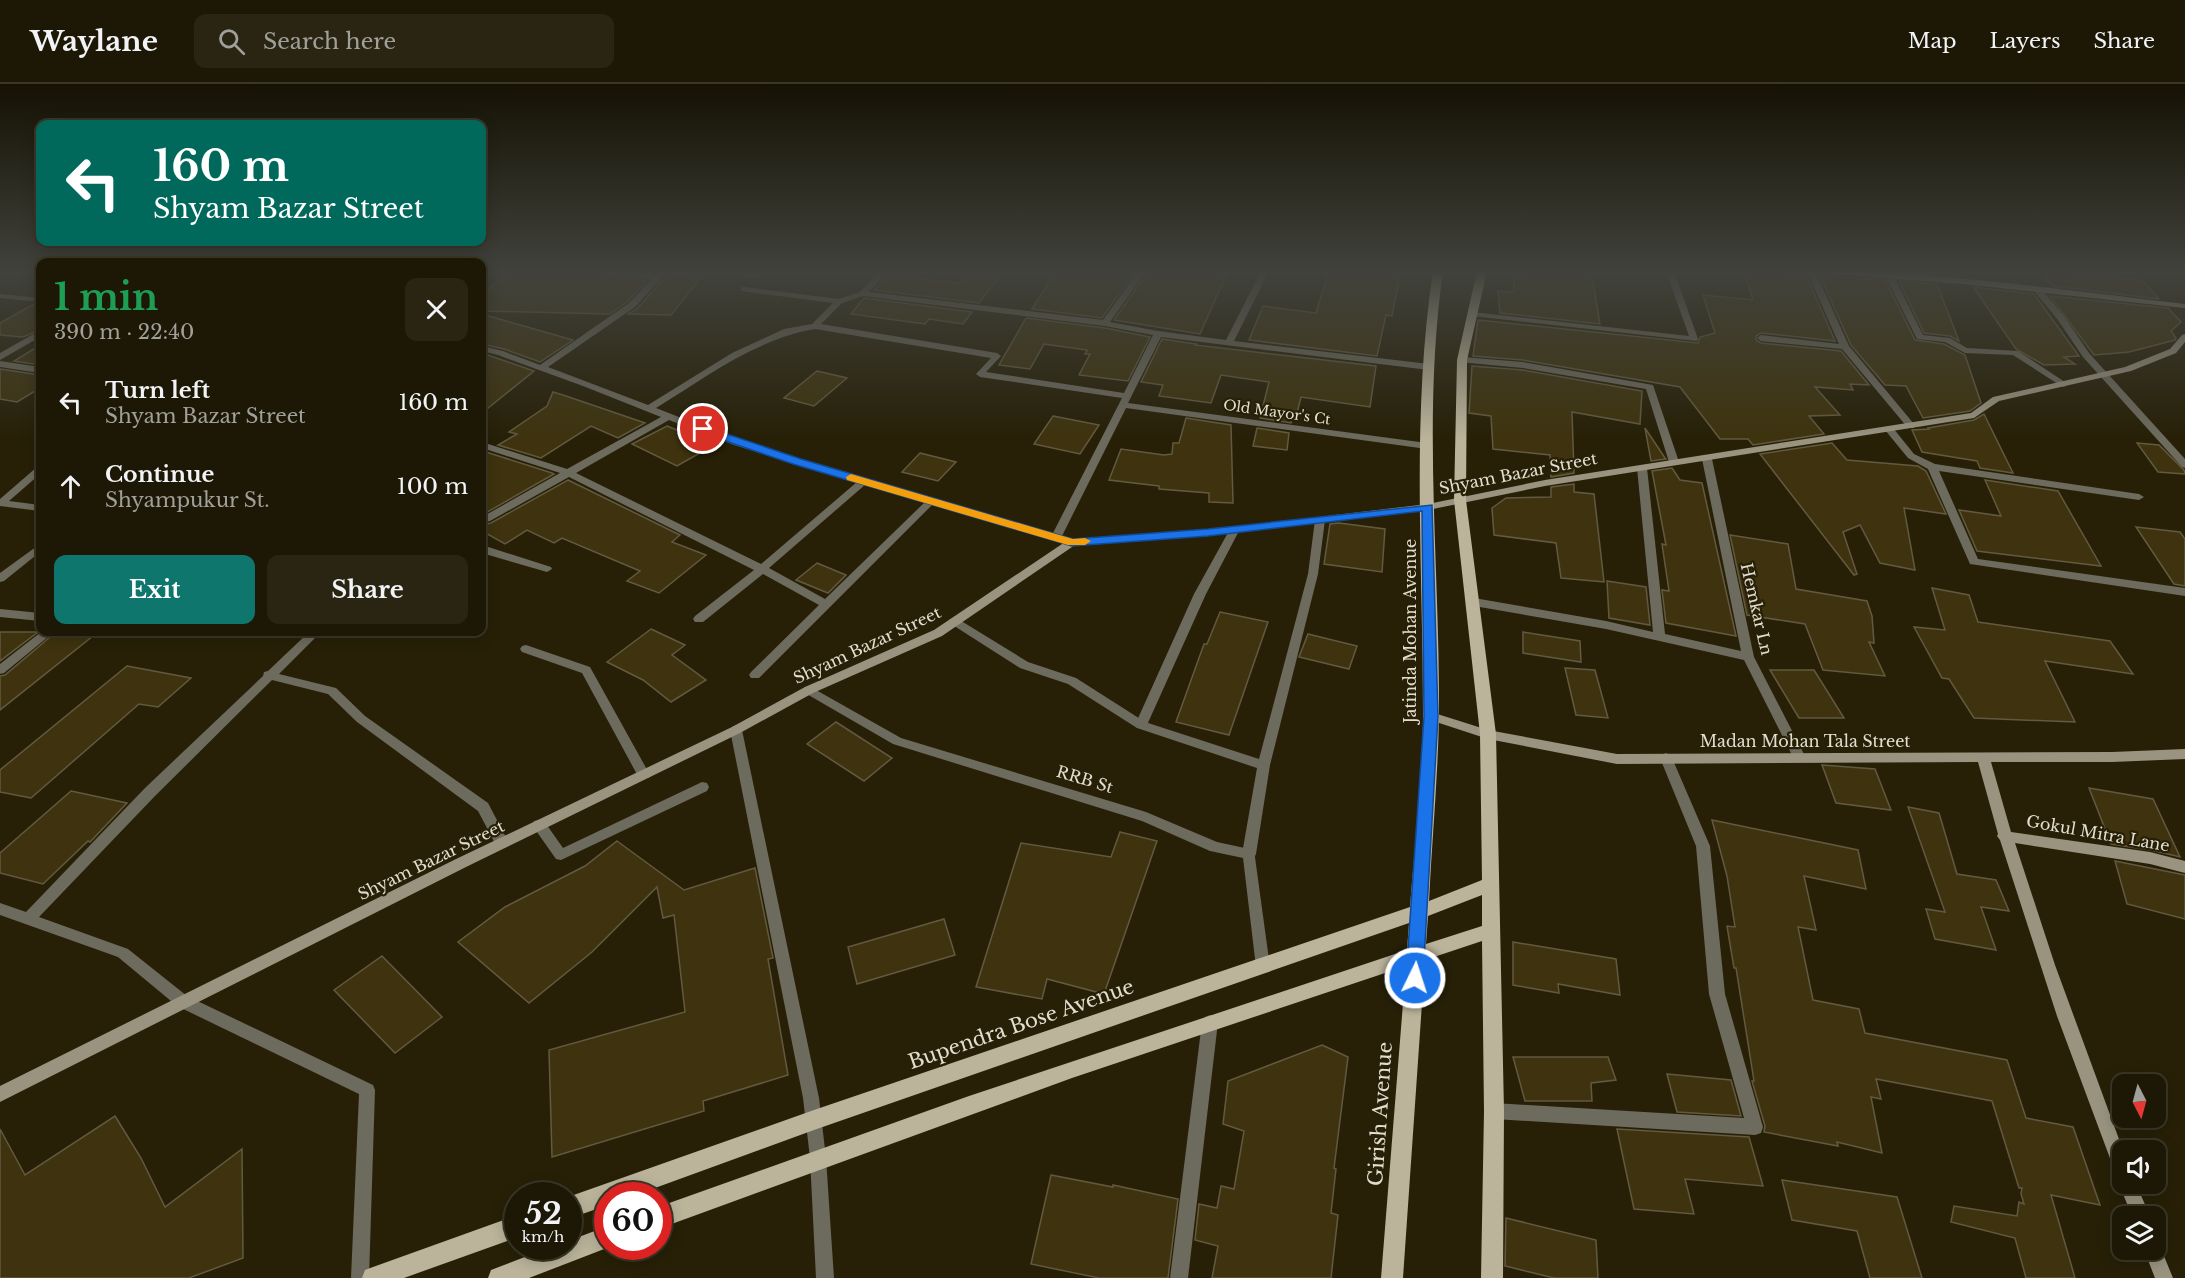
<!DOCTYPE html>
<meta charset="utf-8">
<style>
:root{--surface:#1d1805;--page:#2a2513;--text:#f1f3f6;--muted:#a0a09a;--line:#3b3727;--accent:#0f766e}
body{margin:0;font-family:"Libre Baskerville",serif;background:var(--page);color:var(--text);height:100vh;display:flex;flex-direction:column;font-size:22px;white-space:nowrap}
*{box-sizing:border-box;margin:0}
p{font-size:20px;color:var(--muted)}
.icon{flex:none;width:33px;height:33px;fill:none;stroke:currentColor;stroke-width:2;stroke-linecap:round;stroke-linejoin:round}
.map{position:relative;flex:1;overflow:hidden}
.drawer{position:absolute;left:36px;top:174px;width:450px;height:378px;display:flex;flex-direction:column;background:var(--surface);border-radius:12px;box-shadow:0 3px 15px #0003,0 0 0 2px var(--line)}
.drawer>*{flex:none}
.hud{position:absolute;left:36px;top:36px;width:450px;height:126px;border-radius:12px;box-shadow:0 3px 15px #0003,0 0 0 2px var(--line);background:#00695c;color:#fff;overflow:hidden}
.needle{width:39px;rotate:174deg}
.tools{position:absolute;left:2112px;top:990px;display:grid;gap:12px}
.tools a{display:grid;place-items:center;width:54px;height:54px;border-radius:12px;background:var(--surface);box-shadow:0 3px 15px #0003,0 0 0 2px var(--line);font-size:30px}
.speed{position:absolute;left:504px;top:1098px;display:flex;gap:12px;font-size:30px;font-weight:700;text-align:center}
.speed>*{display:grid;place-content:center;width:78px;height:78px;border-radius:50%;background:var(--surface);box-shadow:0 3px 15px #0003,0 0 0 2px var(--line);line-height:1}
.speed small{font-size:15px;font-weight:400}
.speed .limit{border:9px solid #d22;background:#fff;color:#111}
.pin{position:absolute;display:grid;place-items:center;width:51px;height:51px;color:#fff;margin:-26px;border:3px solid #fff;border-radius:50%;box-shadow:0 2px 6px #0007}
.me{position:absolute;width:66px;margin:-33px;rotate:4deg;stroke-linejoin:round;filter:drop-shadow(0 0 4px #0008)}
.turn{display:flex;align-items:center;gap:21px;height:126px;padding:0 18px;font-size:27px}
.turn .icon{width:78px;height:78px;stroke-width:2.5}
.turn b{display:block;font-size:42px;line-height:51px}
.round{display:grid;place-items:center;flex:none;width:63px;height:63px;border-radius:12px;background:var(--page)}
.summary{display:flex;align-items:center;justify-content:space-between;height:102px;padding:0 18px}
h1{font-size:36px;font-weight:700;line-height:45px;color:#1e9e55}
.button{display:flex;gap:12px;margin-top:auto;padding:12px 18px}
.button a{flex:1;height:69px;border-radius:12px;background:var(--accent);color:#fff;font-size:24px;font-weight:700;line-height:69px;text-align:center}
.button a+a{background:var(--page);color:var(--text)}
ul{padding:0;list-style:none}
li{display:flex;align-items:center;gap:18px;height:84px;padding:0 18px}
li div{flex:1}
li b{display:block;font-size:22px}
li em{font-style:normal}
header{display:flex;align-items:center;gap:36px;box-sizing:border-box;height:84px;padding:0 30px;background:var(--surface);border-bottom:2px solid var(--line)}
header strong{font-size:28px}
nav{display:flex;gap:33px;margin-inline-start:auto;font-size:21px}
.search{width:420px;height:54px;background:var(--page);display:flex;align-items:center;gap:15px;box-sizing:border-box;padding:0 21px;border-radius:12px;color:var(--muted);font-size:22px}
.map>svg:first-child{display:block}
.building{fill:#3e330e;stroke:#625a40;stroke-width:1.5}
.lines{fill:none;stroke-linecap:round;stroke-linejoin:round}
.lane{fill:#6d6a5e;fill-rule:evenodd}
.street{fill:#6d6a5e;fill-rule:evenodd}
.secondary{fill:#999380;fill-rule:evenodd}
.primary{fill:#bbb49b;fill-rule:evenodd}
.route{fill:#1a73e8;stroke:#114b97;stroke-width:1.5}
.slow{fill:#f59e0b}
.labels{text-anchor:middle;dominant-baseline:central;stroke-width:4.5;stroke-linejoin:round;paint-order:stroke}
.far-street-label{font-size:14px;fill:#e2decf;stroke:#272007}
.street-label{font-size:16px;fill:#e2decf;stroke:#272007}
.near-street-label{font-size:20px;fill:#e2decf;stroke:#272007}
</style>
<header>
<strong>Waylane</strong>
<div class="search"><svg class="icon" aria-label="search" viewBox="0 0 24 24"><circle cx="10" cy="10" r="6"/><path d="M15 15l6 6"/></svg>Search here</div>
<nav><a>Map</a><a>Layers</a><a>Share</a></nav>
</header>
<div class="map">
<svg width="2185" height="1194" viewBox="0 0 2185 1194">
<rect width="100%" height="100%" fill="#272007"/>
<g class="building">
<polygon points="510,187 589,187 647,197 628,217 610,230 482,227 482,210"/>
<polygon points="1056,187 1110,187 1133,190 1102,234 1032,225"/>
<polygon points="1152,187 1228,187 1200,250 1114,236 1145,192 1149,192"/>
<polygon points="1329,187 1401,187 1392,232 1386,231 1377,272 1249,256 1263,222 1316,229"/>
<polygon points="1513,187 1591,187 1600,240 1500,229 1498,207 1514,208"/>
<polygon points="1744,187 1806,191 1835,257 1761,249 1756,252 1756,256 1761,259 1841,267 1869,301 1850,300 1853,306 1815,303 1840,331 1809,332 1824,350 1753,361 1748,355 1720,355 1680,303 1523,276 1473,272 1478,236 1698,259 1700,253 1715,249 1703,211 1753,216"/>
<polygon points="2040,187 2071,187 2073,191 2142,196 2159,215 2052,202"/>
<polygon points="966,189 1000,192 979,219 874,206 888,191 960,199"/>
<polygon points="668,190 702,192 671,231 628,230 637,225"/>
<polygon points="1820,192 1885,196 1915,256 1944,260 1965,271 1981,319 1970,327 1923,334 1906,302 1885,301 1851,261"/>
<polygon points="1899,197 1937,200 1959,257 1950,252 1924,249"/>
<polygon points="1973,203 2034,210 2079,272 2064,273 2075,280 2044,281 2016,265"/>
<polygon points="2050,212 2168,224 2181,238 2171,247 2176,254 2175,256 2129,268 2094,271"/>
<polygon points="864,214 972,228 963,240 929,235 925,240 851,230"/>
<polygon points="34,220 40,220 40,246 23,253 0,251 0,239"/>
<polygon points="482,230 573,256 540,278 504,265 482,260"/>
<polygon points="1026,234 1105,244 1150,253 1128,297 1079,291 1090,270 1085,270 1087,266 1044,260 1030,285 999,281"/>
<polygon points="1162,255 1196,260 1195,261 1376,282 1370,323 1301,313 1296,333 1292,332 1291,339 1260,334 1269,298 1221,291 1211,319 1159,312 1163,301 1141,298"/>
<polygon points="40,261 40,281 14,277"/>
<polygon points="482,269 534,287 482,329"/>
<polygon points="1472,282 1523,286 1642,307 1640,340 1572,328 1574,389 1551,393 1550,371 1493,365 1491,332 1469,329"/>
<polygon points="0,285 40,291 40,304 17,318 0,315"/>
<polygon points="817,287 847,294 814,322 784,314"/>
<polygon points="553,308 563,311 645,339 618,354 591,342 541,374 498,361 517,350 509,348 547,322"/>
<polygon points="1984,330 2013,389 1980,384 1977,377 1922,368 1912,346 1929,345 1928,344 1974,336"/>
<polygon points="1053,332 1099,341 1080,370 1034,360"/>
<polygon points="1186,334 1231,341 1233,419 1209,418 1209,409 1159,405 1159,402 1109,396 1121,365 1164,371 1172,370 1173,359 1179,359"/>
<polygon points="667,342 714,361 677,382 632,360"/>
<polygon points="1257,344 1289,349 1287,366 1253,362"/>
<polygon points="1645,344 1665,374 1666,375 1651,377"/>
<polygon points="1832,359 1847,376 1918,382 1926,387 1946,430 1904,424 1915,486 1880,479 1860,441 1843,448 1857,490 1854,491 1760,370"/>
<polygon points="2137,359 2159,361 2184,386 2185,390 2158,388"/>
<polygon points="486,368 552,389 554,390 482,431 482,371"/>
<polygon points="920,369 956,378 938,397 902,388"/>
<polygon points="1672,384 1680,396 1702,399 1736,552 1666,539 1662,506 1669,507 1662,460 1666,461 1652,387"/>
<polygon points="568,396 680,451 672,458 706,471 659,509 627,497 640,487 562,454 554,459 527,446 505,460 482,447 482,441 491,439"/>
<polygon points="1985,396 2058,407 2101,482 1977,467 1959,426 2001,432"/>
<polygon points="1574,400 1574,408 1594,410 1604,498 1561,494 1556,459 1494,451 1492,424 1506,414 1551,413 1551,403"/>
<polygon points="1339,439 1385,445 1382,488 1324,480 1330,440"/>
<polygon points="2136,443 2180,448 2185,455 2185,502 2174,500"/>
<polygon points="1730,451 1788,460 1796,505 1867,517 1872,532 1874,559 1869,558 1885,592 1823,586 1805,540 1747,531"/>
<polygon points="817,479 846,491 828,509 796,496"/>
<polygon points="1607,497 1646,503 1650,541 1609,534"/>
<polygon points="1932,504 1969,511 1978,538 2110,557 2133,590 2045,577 2075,638 1974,634 1949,595 1942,594 1914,543 1945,546"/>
<polygon points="1220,528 1268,538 1229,651 1176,638 1204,560 1207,560"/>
<polygon points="651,545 685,561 672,571 706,596 671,618 643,596 607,578"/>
<polygon points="0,548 38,548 0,577"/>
<polygon points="56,548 98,548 0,626 0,592 5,591"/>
<polygon points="1523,548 1580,557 1581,578 1523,569"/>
<polygon points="1308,550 1357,562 1349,585 1299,573"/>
<polygon points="127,582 191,594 158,623 139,620 31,714 0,708 0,686"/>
<polygon points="1565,584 1595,586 1608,634 1576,631"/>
<polygon points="1770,586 1814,586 1844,634 1799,634"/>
<polygon points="836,638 892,674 864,697 807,660"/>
<polygon points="1822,681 1875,685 1891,726 1836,719"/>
<polygon points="2089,704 2153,715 2180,773 2151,766 2111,760"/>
<polygon points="71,707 127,719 90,758 88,757 43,800 0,789 0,769"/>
<polygon points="1908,723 1939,729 1957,790 1996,796 2009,827 1981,823 1996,866 1935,855 1926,825 1945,828"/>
<polygon points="1712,736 1858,766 1866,805 1804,792 1816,846 1798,843 1813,916 1859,925 1865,949 2007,976 2026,1034 2073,1043 2100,1121 2051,1111 2075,1194 2026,1194 2015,1154 1951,1138 1954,1122 2017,1132 2019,1118 2024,1120 2021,1110 2022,1104 2019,1104 1992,1017 1876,995 1881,1015 1871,1013 1882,1069 1837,1058 1838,1062 1764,1048 1765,1042 1752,997 1754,997 1736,884 1734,884 1727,842 1735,843 1727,792"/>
<polygon points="1120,748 1157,757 1104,910 1047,895 1042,915 976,903 1021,759 1111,773"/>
<polygon points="617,757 684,806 755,784 773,874 768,875 788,991 703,1017 704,1027 552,1073 549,966 685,928 674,831 663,834 657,803 592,868 529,919 458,858 505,823 585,782"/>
<polygon points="2115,777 2185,791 2185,835 2127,820"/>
<polygon points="944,835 955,871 857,900 848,863"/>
<polygon points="1513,858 1616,875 1620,911 1558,900 1559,909 1513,901"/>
<polygon points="382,872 442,933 395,969 334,906"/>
<polygon points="1322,961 1348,973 1334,1084 1336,1085 1331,1129 1338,1131 1331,1194 1212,1194 1218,1162 1195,1156 1199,1120 1217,1124 1221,1102 1234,1105 1244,1047 1223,1040 1228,997"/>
<polygon points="1513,973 1608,973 1616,996 1591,999 1592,1017 1525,1017"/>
<polygon points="1667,990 1731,996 1741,1032 1677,1028"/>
<polygon points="115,1032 141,1074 165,1123 242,1065 243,1174 189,1194 0,1194 0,1045 25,1091"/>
<polygon points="1617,1045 1749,1053 1763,1102 1685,1095 1694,1130 1634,1125"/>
<polygon points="1051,1091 1113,1103 1113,1101 1178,1115 1168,1194 1099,1194 1031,1180"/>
<polygon points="1782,1096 1897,1113 1922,1194 1870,1194 1857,1147 1792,1136"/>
<polygon points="1506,1134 1596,1156 1598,1194 1554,1194 1505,1182"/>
</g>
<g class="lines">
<g class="lane">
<polygon points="1807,187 1815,187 1849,262 1914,340 1914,344 1908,344 1842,265 1761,257 1757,254 1761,251 1839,260"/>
<polygon points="1887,191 1894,193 1923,251 1950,254 1967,264 2018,267 2068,300 2064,303 2061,302 2013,271 1965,269 1945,258 1917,255 1886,193"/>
<polygon points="1890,343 1893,344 1914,370 1935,380 2139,410 2144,413 2139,416 1939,387 1978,475 2185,504 2185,512 1970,480 1928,385 1908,374 1885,346"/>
<polygon points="1320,433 1325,436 1318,490 1270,681 1256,770 1254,774 1249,775 1244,774 1242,770 1257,684 1137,644 1068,600 1020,584 948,538 950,535 958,535 1028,578 1076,594 1145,638 1259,675 1308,490 1315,436"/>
<polygon points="1666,669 1671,671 1672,674 1710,762 1725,910 1763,1043 1761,1049 1755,1051 1494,1035 1488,1032 1486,1027 1488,1022 1494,1019 1744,1034 1709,910 1696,762 1660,674 1661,671"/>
</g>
<g class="street">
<polygon points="488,187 497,187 482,198 482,192"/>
<path d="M 591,187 L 657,190 L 659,187 C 679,187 749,183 762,191 L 758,193 L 667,188 L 635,223 L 548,283 L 648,321 L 732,269 L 784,245 L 812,240 L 833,219 L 741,207 L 741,203 L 744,203 L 839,215 L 860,208 L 879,187 L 888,187 L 869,208 L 1103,236 L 1138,187 L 1146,187 L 1110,238 L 1158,247 L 1226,256 L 1261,187 L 1269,187 L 1234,257 L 1429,280 L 1433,283 L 1429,286 L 1161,253 L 1128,319 L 1427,359 L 1432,362 L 1427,365 L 1126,324 L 1062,452 L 1076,456 L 1077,458 L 1076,460 L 1072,461 L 1052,456 L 933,420 L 759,594 L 751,594 L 749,591 L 751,588 L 819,521 L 763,490 L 703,538 L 695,538 L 693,535 L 695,532 L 754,486 L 569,393 L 490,437 L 482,439 L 482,433 L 560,389 L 482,364 L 482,358 L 567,385 L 661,333 L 583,302 L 498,271 L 482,267 L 482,262 L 503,267 L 540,281 L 629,219 L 652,195 ZM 863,212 L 1105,242 L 1153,251 L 1124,309 L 986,288 L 1001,272 L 997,269 L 821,240 L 842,219 ZM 815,245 L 991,274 L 976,290 L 980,293 L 1122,314 L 1053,449 L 740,357 L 656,324 C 706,293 756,255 815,245 ZM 669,336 L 734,361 L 857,398 L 761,480 L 576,389 ZM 866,400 L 925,418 L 825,515 L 769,484 Z"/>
<polygon points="1666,187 1674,187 1698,255 1697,257 1472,232 1468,230 1472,228 1689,252"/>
<polygon points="2035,204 2041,204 2064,232 2089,269 2185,375 2185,384 2182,383 2083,273 2058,236 2035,208"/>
<polygon points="0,210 40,214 40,218 0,214"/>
<polygon points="37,248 40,248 40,253 0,276 0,269"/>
<polygon points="1462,273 1523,278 1653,301 1679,378 1674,381 1669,378 1646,305 1523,284 1459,278 1458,276"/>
<polygon points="0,277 40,283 40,289 0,283"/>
<polygon points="1707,372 1712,375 1754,573 1806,674 1805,677 1795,677 1744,576 1606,545 1474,522 1468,518 1474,514 1606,537 1653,548 1637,384 1642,381 1647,384 1665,550 1741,567 1702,375"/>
<polygon points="40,382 40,390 9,417 40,421 40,427 0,422 0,415 37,383"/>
<polygon points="1235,442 1240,445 1206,510 1147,641 1145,644 1137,644 1135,641 1194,510 1230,445"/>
<polygon points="40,460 40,468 4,497 0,498 0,489"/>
<polygon points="482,461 551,483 552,485 547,488 485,470 482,468"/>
<polygon points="0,525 40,529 40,537 0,533"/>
<polygon points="41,548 54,548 4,589 0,590 0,580"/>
<polygon points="309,548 321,548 279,590 336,604 365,632 488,719 509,759 507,763 502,764 497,763 478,727 357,638 328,610 272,596 155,712 39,833 128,865 187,912 373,1001 375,1006 369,1194 351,1194 359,1010 177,922 118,873 0,831 0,819 26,828 145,704 263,592 264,588 268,587"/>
<polygon points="526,561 590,583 650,691 649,694 639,694 582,589 522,568 520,565 522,562"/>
<polygon points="809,602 901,654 1146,728 1217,758 1254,766 1270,883 1268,888 1263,889 1258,888 1256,883 1243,774 1210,767 1142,737 893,660 805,609 803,606 805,603"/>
<polygon points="736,641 740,643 742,646 819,1014 826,1074 834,1194 816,1194 810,1074 803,1014 730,646 732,643"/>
<polygon points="702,698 707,699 709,703 707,707 561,776 556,775 532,741 534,737 539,736 544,737 563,764"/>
<polygon points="1210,931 1215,933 1218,938 1188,1194 1170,1194 1202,938 1205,933"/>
</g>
<g class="secondary">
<path d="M 1814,187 C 1938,187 2062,206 2185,220 L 2185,224 L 1963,200 L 1818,189 Z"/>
<polygon points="2185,250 2185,258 2176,269 2131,287 1999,317 1974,334 1545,402 1428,426 1208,452 1075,461 942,552 813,609 740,649 466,783 0,1018 0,1002 456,775 732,643 805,603 934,546 1068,456 1208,446 1428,420 1545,396 1971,329 1993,313 2125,283 2170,265 2182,251"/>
<polygon points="1431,628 1488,646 1617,670 2112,668 2185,665 2185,675 2112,678 1991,678 2011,748 2150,768 2185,777 2185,789 2150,780 2015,759 2055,881 2123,1066 2122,1093 2116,1091 2114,1085 2057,932 2000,756 1997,752 1998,750 1978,678 1617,680 1488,655 1427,635 1425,632 1427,629"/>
<polygon points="2122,1094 2122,1100 2136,1100 2150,1132 2132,1132 2119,1100"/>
<polygon points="2156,1158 2159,1160 2173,1194 2155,1194 2144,1166 2156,1166"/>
</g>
<g class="primary">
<path d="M 1433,187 L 1443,187 C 1422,334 1440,483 1439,631 C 1438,693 1432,755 1429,817 L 1482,796 L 1480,650 L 1454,416 L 1457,276 L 1477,187 L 1487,187 L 1467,276 L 1466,416 L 1496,650 L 1504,1027 L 1503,1194 L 1481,1194 L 1484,1027 L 1482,857 L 1425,876 L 1403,1194 L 1381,1194 L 1406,882 L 1072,994 L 658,1145 L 658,1123 L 969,1012 L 1407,866 L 1409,839 L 814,1046 L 633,1112 L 608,1112 L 608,1121 L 568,1135 L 568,1113 L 814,1026 L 1410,823 C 1415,759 1423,693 1423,628 C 1423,482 1411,332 1433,187 ZM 1482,811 L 1482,842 L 1426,860 L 1428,832 Z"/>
<polygon points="518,1131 518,1153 404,1194 362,1194 365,1186 373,1183"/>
<polygon points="608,1142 608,1162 612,1162 529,1194 488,1194 491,1186 553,1162 568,1162 568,1157"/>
</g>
</g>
<linearGradient id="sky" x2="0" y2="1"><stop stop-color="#151204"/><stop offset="0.53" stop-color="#41423c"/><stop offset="1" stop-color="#41423c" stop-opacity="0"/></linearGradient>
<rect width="2185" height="355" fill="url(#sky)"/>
<polygon class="route" points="703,342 801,375 1073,455 1208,445 1432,421 1438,632 1423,894 1421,899 1415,901 1409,899 1406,894 1424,632 1422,427 1208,452 1072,462 793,380 699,348 699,343"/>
<polygon class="slow" points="851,390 1073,455 1085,454 1091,457 1085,461 1068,461 847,396 846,393"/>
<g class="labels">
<g class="far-street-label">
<text transform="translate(1277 328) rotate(8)">Old Mayor's Ct</text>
</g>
<g class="street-label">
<text transform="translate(1518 389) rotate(-11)">Shyam Bazar Street</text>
<text transform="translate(1757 525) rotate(77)">Hemkar Ln</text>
<text transform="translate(1410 547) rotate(-90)">Jatinda Mohan Avenue</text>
<text transform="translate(867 561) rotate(-25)">Shyam Bazar Street</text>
<text x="1805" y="657">Madan Mohan Tala Street</text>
<text transform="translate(1085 695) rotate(17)">RRB St</text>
<text transform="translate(2098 749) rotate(10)">Gokul Mitra Lane</text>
<text transform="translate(431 776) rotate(-26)">Shyam Bazar Street</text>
</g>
<g class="near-street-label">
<text transform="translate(1021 940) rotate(-19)">Bupendra Bose Avenue</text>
<text transform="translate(1380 1030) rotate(-86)">Girish Avenue</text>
</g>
</g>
</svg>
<div class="tools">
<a><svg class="needle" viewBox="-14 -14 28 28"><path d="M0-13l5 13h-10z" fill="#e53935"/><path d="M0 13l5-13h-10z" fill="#a0a09a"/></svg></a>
<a><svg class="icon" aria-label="sound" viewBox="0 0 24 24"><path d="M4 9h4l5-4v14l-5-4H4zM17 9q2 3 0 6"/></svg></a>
<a><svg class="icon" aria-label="layers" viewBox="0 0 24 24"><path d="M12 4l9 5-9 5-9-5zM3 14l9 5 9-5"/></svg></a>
</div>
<div class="speed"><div>52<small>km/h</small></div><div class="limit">60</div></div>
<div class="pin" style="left:703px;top:345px;background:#d93025"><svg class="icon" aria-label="arrive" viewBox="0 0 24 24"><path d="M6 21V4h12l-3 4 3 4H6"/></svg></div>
<svg class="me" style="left:1415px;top:894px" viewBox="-20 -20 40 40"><circle r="17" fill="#1a73e8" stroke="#fff" stroke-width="3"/><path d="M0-11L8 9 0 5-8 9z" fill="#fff"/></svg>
<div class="hud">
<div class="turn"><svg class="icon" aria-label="left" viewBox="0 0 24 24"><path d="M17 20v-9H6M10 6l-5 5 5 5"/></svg><div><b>160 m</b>Shyam Bazar Street</div></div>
</div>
<section class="drawer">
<div class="summary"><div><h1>1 min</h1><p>390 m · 22:40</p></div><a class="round"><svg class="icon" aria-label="close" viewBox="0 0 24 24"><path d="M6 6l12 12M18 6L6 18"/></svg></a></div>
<ul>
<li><svg class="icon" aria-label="left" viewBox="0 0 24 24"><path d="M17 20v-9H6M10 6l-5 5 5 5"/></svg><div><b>Turn left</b><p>Shyam Bazar Street</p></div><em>160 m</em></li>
<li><svg class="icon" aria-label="ahead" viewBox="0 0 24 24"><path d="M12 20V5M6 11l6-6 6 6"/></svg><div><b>Continue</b><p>Shyampukur St.</p></div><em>100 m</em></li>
</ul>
<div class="button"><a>Exit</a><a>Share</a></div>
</section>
</div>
